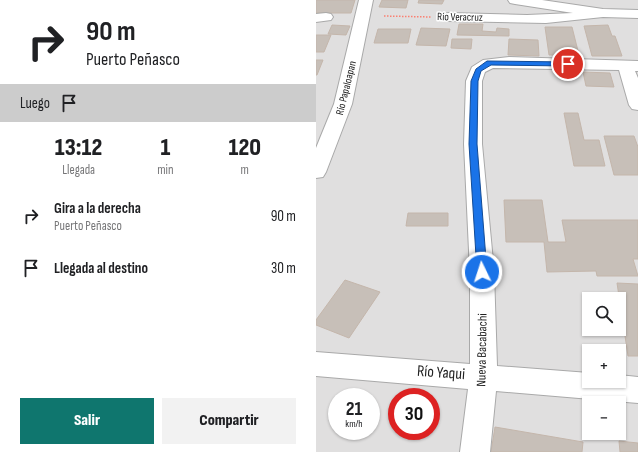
<!DOCTYPE html>
<html lang="es">
<meta charset="utf-8">
<style>
:root{--surface:#fff;--page:#f2f2f2;--text:#202124;--muted:#757577;--accent:#0f766e}
body{margin:0;font-family:"Sofia Sans Condensed",sans-serif;background:var(--page);color:var(--text);height:100vh;display:flex;flex-direction:column;font-size:15px;white-space:nowrap}
*{box-sizing:border-box;margin:0}
p{font-size:13px;color:var(--muted)}
.icon{flex:none;width:22px;height:22px;fill:none;stroke:currentColor;stroke-width:2;stroke-linecap:round;stroke-linejoin:round}
.map{position:relative;flex:1;overflow:hidden}
.sheet{display:flex;flex-direction:column;background:var(--surface);width:316px}
.sheet>*{flex:none}
.hud{background:#fff;color:var(--text);overflow:hidden}
.fabs{position:absolute;left:266px;top:292px;display:grid;gap:8px}
.fabs a{display:grid;place-items:center;width:44px;height:44px;border-radius:0px;background:var(--surface);box-shadow:0 1px 3px #0004;font-size:20px}
.speed{position:absolute;left:12px;top:388px;display:flex;gap:8px;font-size:20px;font-weight:700;text-align:center}
.speed>*{display:grid;place-content:center;width:52px;height:52px;border-radius:50%;background:var(--surface);box-shadow:0 1px 3px #0004;line-height:1}
.speed small{font-size:10px;font-weight:400}
.speed .limit{border:6px solid #d22;background:#fff;color:#111}
.pin{position:absolute;display:grid;place-items:center;width:34px;height:34px;color:#fff;margin:-17px;border:2px solid #fff;border-radius:50%;box-shadow:0 1px 4px #0007}
.me{position:absolute;width:44px;margin:-22px;rotate:356deg;stroke-linejoin:round;filter:drop-shadow(0 0 3px #0008)}
.turn{display:flex;align-items:center;gap:14px;height:84px;padding:0 20px;font-size:18px}
.turn .icon{width:52px;height:52px;stroke-width:2.5}
.turn b{display:block;font-size:28px;line-height:34px}
.then{display:flex;align-items:center;height:38px;padding:0 20px;background:#0003;gap:8px;font-size:15px}
.eta{display:flex;justify-content:space-evenly;align-items:center;height:68px;text-align:center}
.eta b{font-size:24px;font-weight:800;line-height:28px}
.action{display:flex;gap:8px;margin-top:auto;padding:8px 20px}
.action a{flex:1;height:46px;border-radius:0px;background:var(--accent);color:#fff;font-size:16px;font-weight:800;line-height:46px;text-align:center}
.action a+a{background:var(--page);color:var(--text)}
ul{padding:0;list-style:none}
li{display:flex;align-items:center;gap:12px;height:52px;padding:0 20px}
li div{flex:1}
li b{display:block;font-size:15px}
li em{font-style:normal}
main{display:flex;flex:1;min-height:0}
.map>svg:first-child{display:block}
.residential{fill:#e0dfdf;fill-rule:evenodd}
.building{fill:#c7bfb8;stroke:#c4b6ab}
.lines{fill:none;stroke-linecap:round;stroke-linejoin:round}
.minor-casing{stroke:#a9a9a9;stroke-width:2}
.path{stroke:#fa8072;stroke-width:1.5;stroke-dasharray:1.5 1.5;stroke-linecap:butt}
.minor{fill:#fff;fill-rule:evenodd}
.route{fill:#1a73e8;stroke:#114b97}
.labels{text-anchor:middle;dominant-baseline:central;stroke-width:3;stroke-linejoin:round;paint-order:stroke}
.far-street-label{font-size:11px;fill:#222;stroke:#fff}
.street-label{font-size:13px;fill:#222;stroke:#fff}
.near-street-label{font-size:16px;fill:#222;stroke:#fff}
</style>
<main>
<section class="sheet">
<div class="hud">
<div class="turn"><svg class="icon" aria-label="right" viewBox="0 0 24 24"><path d="M7 20v-9h11M14 6l5 5-5 5"/></svg><div><b>90 m</b>Puerto Peñasco</div></div>
<div class="then">Luego<svg class="icon" aria-label="arrive" viewBox="0 0 24 24"><path d="M6 21V4h12l-3 4 3 4H6"/></svg></div>
</div>
<div class="eta">
<div><b>13:12</b><p>Llegada</p></div>
<div><b>1</b><p>min</p></div>
<div><b>120</b><p>m</p></div>
</div>
<ul>
<li><svg class="icon" aria-label="right" viewBox="0 0 24 24"><path d="M7 20v-9h11M14 6l5 5-5 5"/></svg><div><b>Gira a la derecha</b><p>Puerto Peñasco</p></div><em>90 m</em></li>
<li><svg class="icon" aria-label="arrive" viewBox="0 0 24 24"><path d="M6 21V4h12l-3 4 3 4H6"/></svg><div><b>Llegada al destino</b></div><em>30 m</em></li>
</ul>
<div class="action"><a>Salir</a><a>Compartir</a></div>
</section>
<div class="map">
<svg width="322" height="452" viewBox="0 0 322 452">
<rect width="100%" height="100%" fill="#f2efe9"/>
<path class="residential" d="M 0,0 L 322,0 L 322,452 L 0,452 ZM 273,299 L 303,299 L 303,329 L 273,329 ZM 273,351 L 303,351 L 303,381 L 273,381 ZM 21,397 L 55,397 L 55,431 L 21,431 ZM 81,397 L 115,397 L 115,431 L 81,431 ZM 273,403 L 303,403 L 303,433 L 273,433 Z"/>
<g class="building">
<polygon points="0,0 39,0 35,13 0,13"/>
<polygon points="66,0 92,0 90,8 63,7"/>
<polygon points="103,0 128,0 126,4 102,3"/>
<polygon points="143,24 167,24 166,31 180,32 181,28 193,29 193,36 141,35"/>
<polygon points="16,25 34,26 30,35 12,34"/>
<polygon points="292,25 296,36 299,36 306,56 276,56 268,26"/>
<polygon points="229,27 256,27 263,55 233,55"/>
<polygon points="105,28 134,29 130,46 100,45"/>
<polygon points="62,29 95,29 92,43 58,43"/>
<polygon points="0,35 15,35 8,52 0,52"/>
<polygon points="136,39 156,39 155,49 135,48"/>
<polygon points="193,39 222,40 223,56 192,55"/>
<polygon points="0,60 7,60 1,75 0,75"/>
<polygon points="267,72 294,73 298,87 270,86"/>
<polygon points="248,113 262,113 268,140 283,140 289,166 258,166"/>
<polygon points="288,136 318,136 322,147 322,175 298,175"/>
<polygon points="188,200 226,200 232,242 250,242 246,220 322,220 322,259 317,259 322,276 281,276 280,271 231,272 228,242 190,242"/>
<polygon points="92,213 132,213 132,226 90,226"/>
<polygon points="29,280 64,292 33,338 0,325 0,320"/>
<polygon points="301,283 322,284 322,356 312,356"/>
<polygon points="179,427 267,442 266,452 175,452"/>
<polygon points="303,441 322,443 322,452 304,452"/>
</g>
<g class="lines">
<g class="minor-casing">
<g id="minor">
<polygon points="43,0 57,0 36,104 10,172 7,177 0,178 0,148 18,104"/>
<polygon points="192,0 226,0 287,9 322,10 322,18 287,17 230,23 133,21 128,20 126,17 128,14 133,13 211,15 257,13 199,4 194,3"/>
<polygon points="10,13 15,14 17,17 15,20 0,22 0,14"/>
<polygon points="193,57 322,61 322,71 319,71 322,78 322,110 316,109 313,105 303,70 177,68 169,72 166,81 166,144 178,272 181,366 273,373 273,381 303,381 303,375 322,377 322,403 180,391 174,452 144,452 152,389 0,376 0,352 154,364 154,272 148,144 150,81 156,67 167,60"/>
</g>
</g>
<polyline class="path" points="68,16 115,17"/>
<use href="#minor" class="minor"/>
</g>
<polygon class="route" points="171,61 252,62 255,64 252,66 175,65 165,71 162,81 161,144 171,272 170,275 163,275 161,272 153,144 155,81 160,69"/>
<g class="labels">
<g class="far-street-label">
<text transform="translate(144 17) rotate(1)">Río Veracruz</text>
<text transform="translate(30 88) rotate(-76)">Río Papaloapan</text>
</g>
<g class="street-label">
<text transform="translate(166 350) rotate(-89)">Nueva Bacabachi</text>
</g>
<g class="near-street-label">
<text transform="translate(125 373) rotate(4)">Río Yaqui</text>
</g>
</g>
</svg>
<div class="fabs">
<a><svg class="icon" aria-label="search" viewBox="0 0 24 24"><circle cx="10" cy="10" r="6"/><path d="M15 15l6 6"/></svg></a>
<a>+</a>
<a>−</a>
</div>
<div class="speed"><div>21<small>km/h</small></div><div class="limit">30</div></div>
<div class="pin" style="left:252px;top:64px;background:#d93025"><svg class="icon" aria-label="arrive" viewBox="0 0 24 24"><path d="M6 21V4h12l-3 4 3 4H6"/></svg></div>
<svg class="me" style="left:166px;top:272px" viewBox="-20 -20 40 40"><circle r="17" fill="#1a73e8" stroke="#fff" stroke-width="3"/><path d="M0-11L8 9 0 5-8 9z" fill="#fff"/></svg>
</div>
</main>
